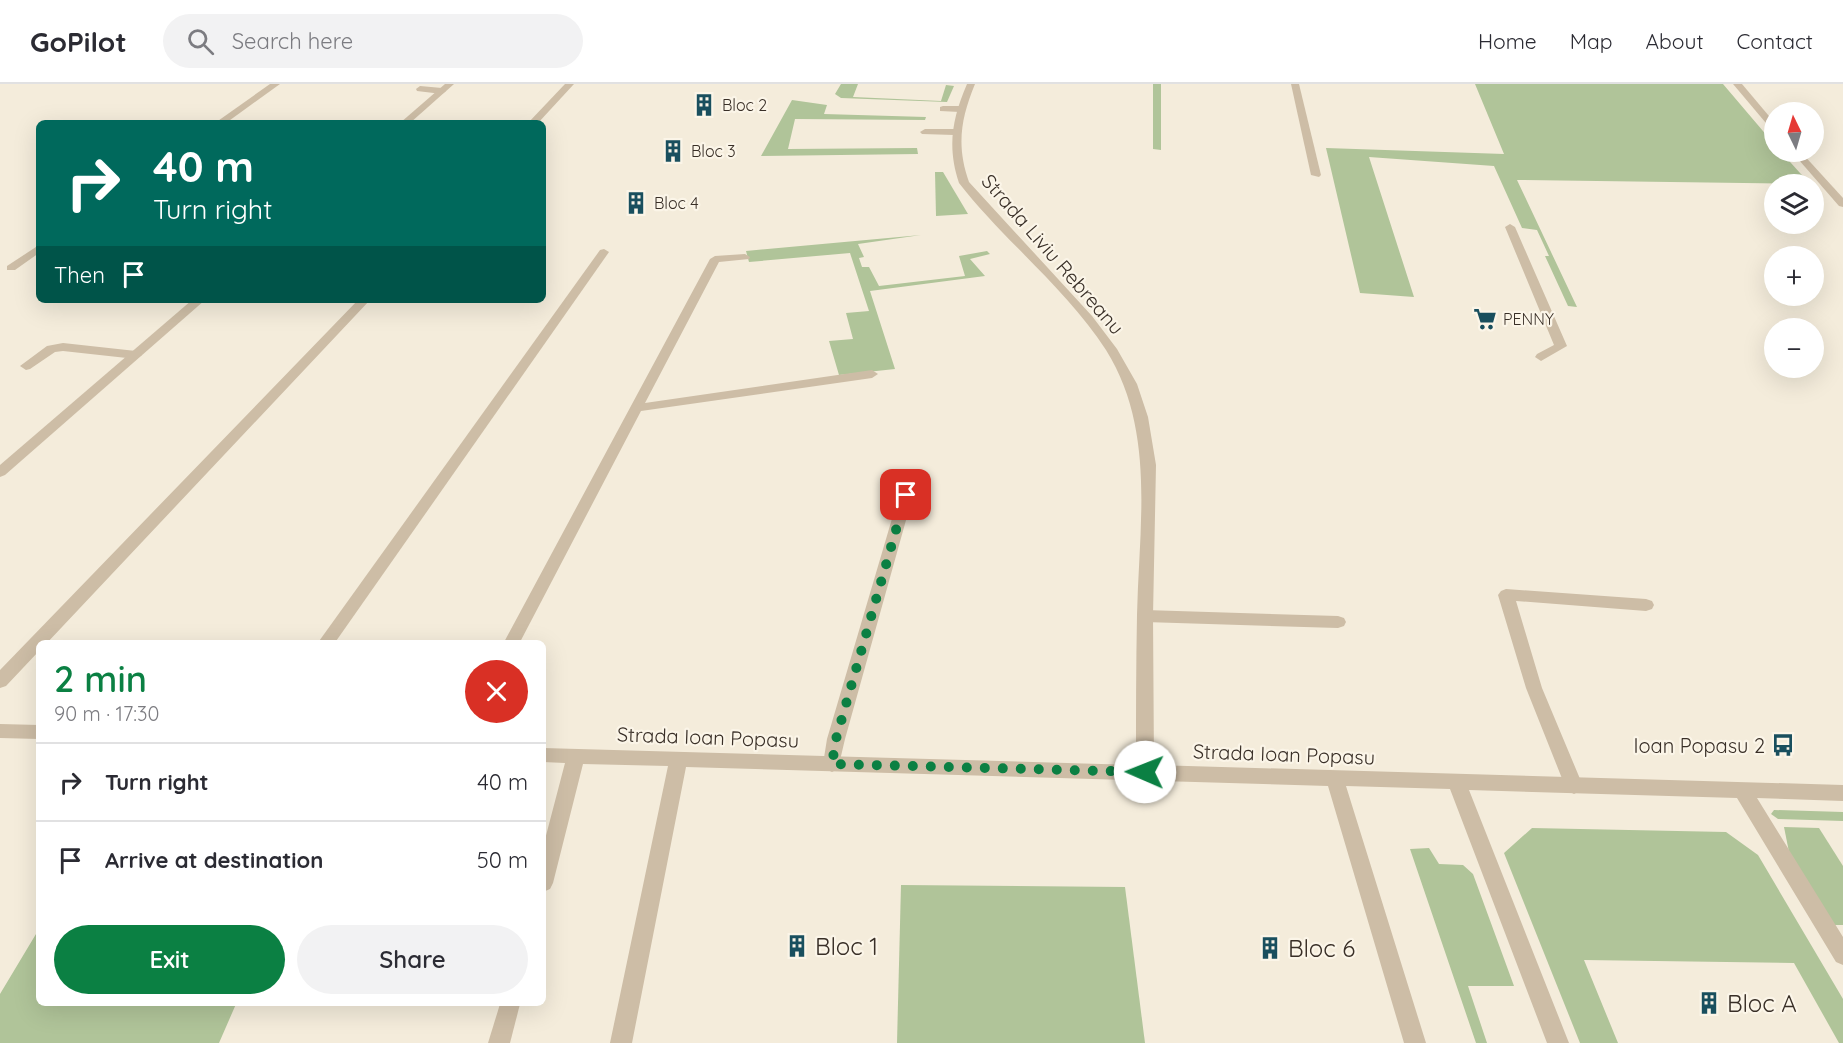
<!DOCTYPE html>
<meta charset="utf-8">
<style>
:root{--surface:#fff;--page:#f2f2f3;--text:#2b2b33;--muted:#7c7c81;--line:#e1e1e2;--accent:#0b8043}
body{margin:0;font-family:Quicksand,sans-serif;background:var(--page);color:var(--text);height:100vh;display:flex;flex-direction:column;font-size:22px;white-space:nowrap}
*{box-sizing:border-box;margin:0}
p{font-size:20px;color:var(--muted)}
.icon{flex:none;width:33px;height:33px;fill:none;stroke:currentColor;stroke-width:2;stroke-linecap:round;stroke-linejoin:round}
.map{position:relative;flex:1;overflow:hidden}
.details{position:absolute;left:36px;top:556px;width:510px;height:366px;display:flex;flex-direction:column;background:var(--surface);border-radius:9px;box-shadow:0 6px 24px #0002}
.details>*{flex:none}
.guide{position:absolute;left:36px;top:36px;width:510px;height:183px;border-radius:9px;box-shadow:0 6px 24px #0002;background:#00695c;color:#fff;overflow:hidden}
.needle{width:39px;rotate:355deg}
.buttons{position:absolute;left:1764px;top:18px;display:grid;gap:12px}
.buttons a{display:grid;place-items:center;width:60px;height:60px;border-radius:50%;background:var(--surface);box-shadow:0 6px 24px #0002;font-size:30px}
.pin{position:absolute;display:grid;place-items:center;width:51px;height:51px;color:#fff;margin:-26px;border-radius:12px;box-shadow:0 3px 9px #0006}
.me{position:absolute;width:66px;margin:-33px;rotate:271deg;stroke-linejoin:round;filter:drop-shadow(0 0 4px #0008)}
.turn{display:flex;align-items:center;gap:21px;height:126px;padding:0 18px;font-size:27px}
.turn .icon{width:78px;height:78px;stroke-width:2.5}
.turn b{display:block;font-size:42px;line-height:51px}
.then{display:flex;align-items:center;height:57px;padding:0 18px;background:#0003;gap:12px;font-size:22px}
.round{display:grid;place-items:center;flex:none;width:63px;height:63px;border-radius:32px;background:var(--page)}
.summary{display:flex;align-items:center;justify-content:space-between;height:102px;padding:0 18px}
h1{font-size:36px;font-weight:600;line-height:45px;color:var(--accent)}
.button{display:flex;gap:12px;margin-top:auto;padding:12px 18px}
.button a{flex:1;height:69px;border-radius:36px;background:var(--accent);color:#fff;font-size:24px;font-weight:600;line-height:69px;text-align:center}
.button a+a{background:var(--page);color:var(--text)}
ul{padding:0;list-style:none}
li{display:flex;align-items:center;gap:18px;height:78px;padding:0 18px;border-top:2px solid var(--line)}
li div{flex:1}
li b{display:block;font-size:22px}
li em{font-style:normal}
header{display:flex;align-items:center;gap:36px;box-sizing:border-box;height:84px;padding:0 30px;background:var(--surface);border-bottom:2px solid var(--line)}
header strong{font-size:28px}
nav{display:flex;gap:33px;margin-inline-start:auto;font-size:21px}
.search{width:420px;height:54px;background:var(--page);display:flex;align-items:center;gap:15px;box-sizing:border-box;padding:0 21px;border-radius:33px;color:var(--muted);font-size:22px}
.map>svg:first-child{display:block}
.green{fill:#b0c499}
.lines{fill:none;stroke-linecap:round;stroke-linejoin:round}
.lane{fill:#cdbda6;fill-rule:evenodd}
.street{fill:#cdbda6;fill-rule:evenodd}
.route{stroke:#0b8043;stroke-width:10;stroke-dasharray:0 18}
.labels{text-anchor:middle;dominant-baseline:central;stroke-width:4.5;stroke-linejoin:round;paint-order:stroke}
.far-poi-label{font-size:16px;fill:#392f27;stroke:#fbf5e8;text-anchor:start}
.street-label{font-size:20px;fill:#392f27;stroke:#fbf5e8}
.poi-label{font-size:20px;fill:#392f27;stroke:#fbf5e8;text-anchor:end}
.near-poi-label{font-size:24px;fill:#392f27;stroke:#fbf5e8;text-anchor:start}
</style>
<header>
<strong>GoPilot</strong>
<div class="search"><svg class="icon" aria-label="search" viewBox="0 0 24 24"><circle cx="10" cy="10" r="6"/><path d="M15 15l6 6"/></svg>Search here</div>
<nav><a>Home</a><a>Map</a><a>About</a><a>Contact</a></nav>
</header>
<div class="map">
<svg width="1843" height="959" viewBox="0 0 1843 959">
<rect width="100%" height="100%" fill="#f4ecdb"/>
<g class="green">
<polygon points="841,0 858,0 853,13 941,17 946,1 954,2 947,18 841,14 835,10"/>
<polygon points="1153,0 1161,0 1161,66 1153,65"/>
<polygon points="1475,0 1723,0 1774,60 1774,68 1781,68 1810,100 1517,96 1577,223 1568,222 1545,172 1549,172 1537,146 1522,144 1494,82 1369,73 1414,213 1360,209 1326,64 1504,70"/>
<polygon points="792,16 827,21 824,30 926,33 925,36 795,35 788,65 917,64 918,70 761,72"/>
<polygon points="935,88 943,88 968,130 936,132"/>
<polygon points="921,151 858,160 864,173 859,174 862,183 869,183 879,202 965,192 959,172 987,167 990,170 970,175 985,192 870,207 895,285 839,291 829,257 853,255 846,229 869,227 850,169 749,178 746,167"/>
<polygon points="1774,726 1843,728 1843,737 1778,735 1771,730"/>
<polygon points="1784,743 1819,744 1843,782 1843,841 1832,841 1789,768"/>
<polygon points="1532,744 1726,748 1758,771 1843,915 1843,959 1839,959 1794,879 1584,876 1618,959 1580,959 1504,769"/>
<polygon points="1429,764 1439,780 1463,781 1473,790 1514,902 1468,902 1487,959 1476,959 1410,765"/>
<polygon points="901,801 1125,803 1145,959 897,959"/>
<polygon points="39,845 39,920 236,920 219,959 0,959 0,910"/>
</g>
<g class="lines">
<g class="lane">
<polygon points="420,2 442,4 446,7 442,10 417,7 416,5"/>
<polygon points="943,22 960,22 964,25 960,28 940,27 940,23"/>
<polygon points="925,45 954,45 959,48 954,51 922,50 920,48"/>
<polygon points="1510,140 1515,143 1567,262 1541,277 1535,273 1537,270 1554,261 1505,143"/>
<polygon points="604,165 609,168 334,560 317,560 600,166"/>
<polygon points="745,170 750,173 749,175 719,178 645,319 872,286 878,290 872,294 641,327 519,560 503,560 710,175 715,172"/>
<polygon points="63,259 136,267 142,271 136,275 63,267 55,268 30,285 26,286 20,282 47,262"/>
<polygon points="906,406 913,411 845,655 838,685 832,688 826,685 823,680 827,655 899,411"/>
<polygon points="1506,505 1646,515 1652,517 1654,521 1652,525 1646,527 1516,517 1542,604 1583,702 1580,707 1574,710 1568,707 1565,702 1526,604 1498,511 1501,507"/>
<polygon points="1145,526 1338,532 1344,534 1346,538 1344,542 1338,544 1145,538 1139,536 1137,532 1139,528"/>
</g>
<g class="street">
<polygon points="270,0 280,0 226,39 215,39"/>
<polygon points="445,0 454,0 410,39 400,39"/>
<polygon points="565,0 574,0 538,39 528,39"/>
<path d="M 967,0 L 975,0 C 961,34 956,62 969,98 L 1092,232 L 1117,265 L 1137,300 L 1148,333 L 1156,381 L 1153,532 L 1154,681 L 1843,701 L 1843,717 L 1757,714 L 1843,853 L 1843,881 L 1836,878 L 1737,714 L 1469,706 L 1569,959 L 1547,959 L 1450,705 L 1346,702 L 1426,959 L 1404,959 L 1328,702 L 686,683 L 632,959 L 610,959 L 668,682 L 583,680 L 553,799 L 550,805 L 543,808 L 543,763 L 565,679 L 543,678 L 543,664 L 1136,681 C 1136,631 1136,581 1137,531 C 1139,441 1156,346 1106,266 C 1066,204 1004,157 959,99 C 947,63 952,35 967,0 Z"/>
<polygon points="1291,0 1299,0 1321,91 1319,93 1311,91"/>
<polygon points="1733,0 1742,0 1774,38 1774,46 1771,45"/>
<polygon points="1792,68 1801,68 1843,114 1843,123 1839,122"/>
<polygon points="39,161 39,169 15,186 7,186 7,182"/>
<polygon points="192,216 205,216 5,391 0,393 0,381"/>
<polygon points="358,216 370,216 46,560 39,560 39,567 6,602 0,604 0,586"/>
<polygon points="0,640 39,641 39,655 0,654"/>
<polygon points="500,920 520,920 510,959 488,959"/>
</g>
</g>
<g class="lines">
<polyline class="route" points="906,411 836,655 832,680 1145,688"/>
</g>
<defs>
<g id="building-bare" transform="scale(1.8)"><path d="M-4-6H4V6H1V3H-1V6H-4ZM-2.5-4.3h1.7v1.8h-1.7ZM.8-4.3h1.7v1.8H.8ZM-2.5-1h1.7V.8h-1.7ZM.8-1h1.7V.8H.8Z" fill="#194f5e" stroke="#fbf5e8" stroke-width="2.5" paint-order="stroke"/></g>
<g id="supermarket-bare" transform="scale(1.8)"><path d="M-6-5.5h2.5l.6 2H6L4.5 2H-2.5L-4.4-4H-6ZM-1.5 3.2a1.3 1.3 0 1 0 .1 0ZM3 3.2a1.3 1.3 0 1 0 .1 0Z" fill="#194f5e" stroke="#fbf5e8" stroke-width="2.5" paint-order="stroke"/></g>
<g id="bus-bare" transform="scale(1.8)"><path d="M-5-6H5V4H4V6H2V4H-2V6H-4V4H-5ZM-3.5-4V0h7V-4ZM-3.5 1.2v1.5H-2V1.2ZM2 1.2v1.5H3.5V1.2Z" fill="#194f5e" stroke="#fbf5e8" stroke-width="2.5" paint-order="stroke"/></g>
</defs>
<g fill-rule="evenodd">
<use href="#building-bare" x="704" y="21"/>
<use href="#building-bare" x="673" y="67"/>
<use href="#building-bare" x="636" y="119"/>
<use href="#supermarket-bare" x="1485" y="235"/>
<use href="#bus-bare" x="1783" y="661"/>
<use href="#building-bare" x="797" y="862"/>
<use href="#building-bare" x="1270" y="864"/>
<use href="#building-bare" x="1709" y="919"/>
</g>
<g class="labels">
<g class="far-poi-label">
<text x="722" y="21">Bloc 2</text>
<text x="691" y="67">Bloc 3</text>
<text x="654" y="119">Bloc 4</text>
<text x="1503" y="235">PENNY</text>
</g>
<g class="street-label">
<text transform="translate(1053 170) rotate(49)">Strada Liviu Rebreanu</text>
<text transform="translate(708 653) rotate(2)">Strada Ioan Popasu</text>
<text transform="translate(1284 670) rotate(2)">Strada Ioan Popasu</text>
</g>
<g class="poi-label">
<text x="1765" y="661">Ioan Popasu 2</text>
</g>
<g class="near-poi-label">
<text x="815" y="862">Bloc 1</text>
<text x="1288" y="864">Bloc 6</text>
<text x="1727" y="919">Bloc A</text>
</g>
</g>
</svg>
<div class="buttons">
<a><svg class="needle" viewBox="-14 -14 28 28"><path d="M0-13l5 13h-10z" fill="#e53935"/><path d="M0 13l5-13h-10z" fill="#7c7c81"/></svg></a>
<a><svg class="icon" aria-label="layers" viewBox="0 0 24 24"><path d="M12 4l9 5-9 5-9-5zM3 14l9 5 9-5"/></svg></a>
<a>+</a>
<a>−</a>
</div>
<div class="pin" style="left:906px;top:411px;background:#d93025"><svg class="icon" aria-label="arrive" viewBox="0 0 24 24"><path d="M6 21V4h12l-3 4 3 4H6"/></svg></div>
<svg class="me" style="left:1145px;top:688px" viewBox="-20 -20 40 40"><circle r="19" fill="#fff"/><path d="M0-13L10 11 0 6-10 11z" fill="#0b8043"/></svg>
<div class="guide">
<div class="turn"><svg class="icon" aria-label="right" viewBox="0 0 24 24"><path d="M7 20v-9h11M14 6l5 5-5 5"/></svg><div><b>40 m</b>Turn right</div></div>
<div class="then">Then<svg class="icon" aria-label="arrive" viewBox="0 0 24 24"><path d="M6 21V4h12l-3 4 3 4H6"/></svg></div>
</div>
<section class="details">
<div class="summary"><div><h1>2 min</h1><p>90 m · 17:30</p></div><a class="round" style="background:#d93025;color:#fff"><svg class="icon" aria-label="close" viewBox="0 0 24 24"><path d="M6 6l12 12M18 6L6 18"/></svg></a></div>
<ul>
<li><svg class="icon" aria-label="right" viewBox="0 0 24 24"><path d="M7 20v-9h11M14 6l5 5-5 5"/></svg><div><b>Turn right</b></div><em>40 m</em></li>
<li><svg class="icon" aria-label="arrive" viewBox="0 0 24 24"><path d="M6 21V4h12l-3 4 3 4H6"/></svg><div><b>Arrive at destination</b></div><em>50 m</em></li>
</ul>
<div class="button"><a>Exit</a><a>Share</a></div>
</section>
</div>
